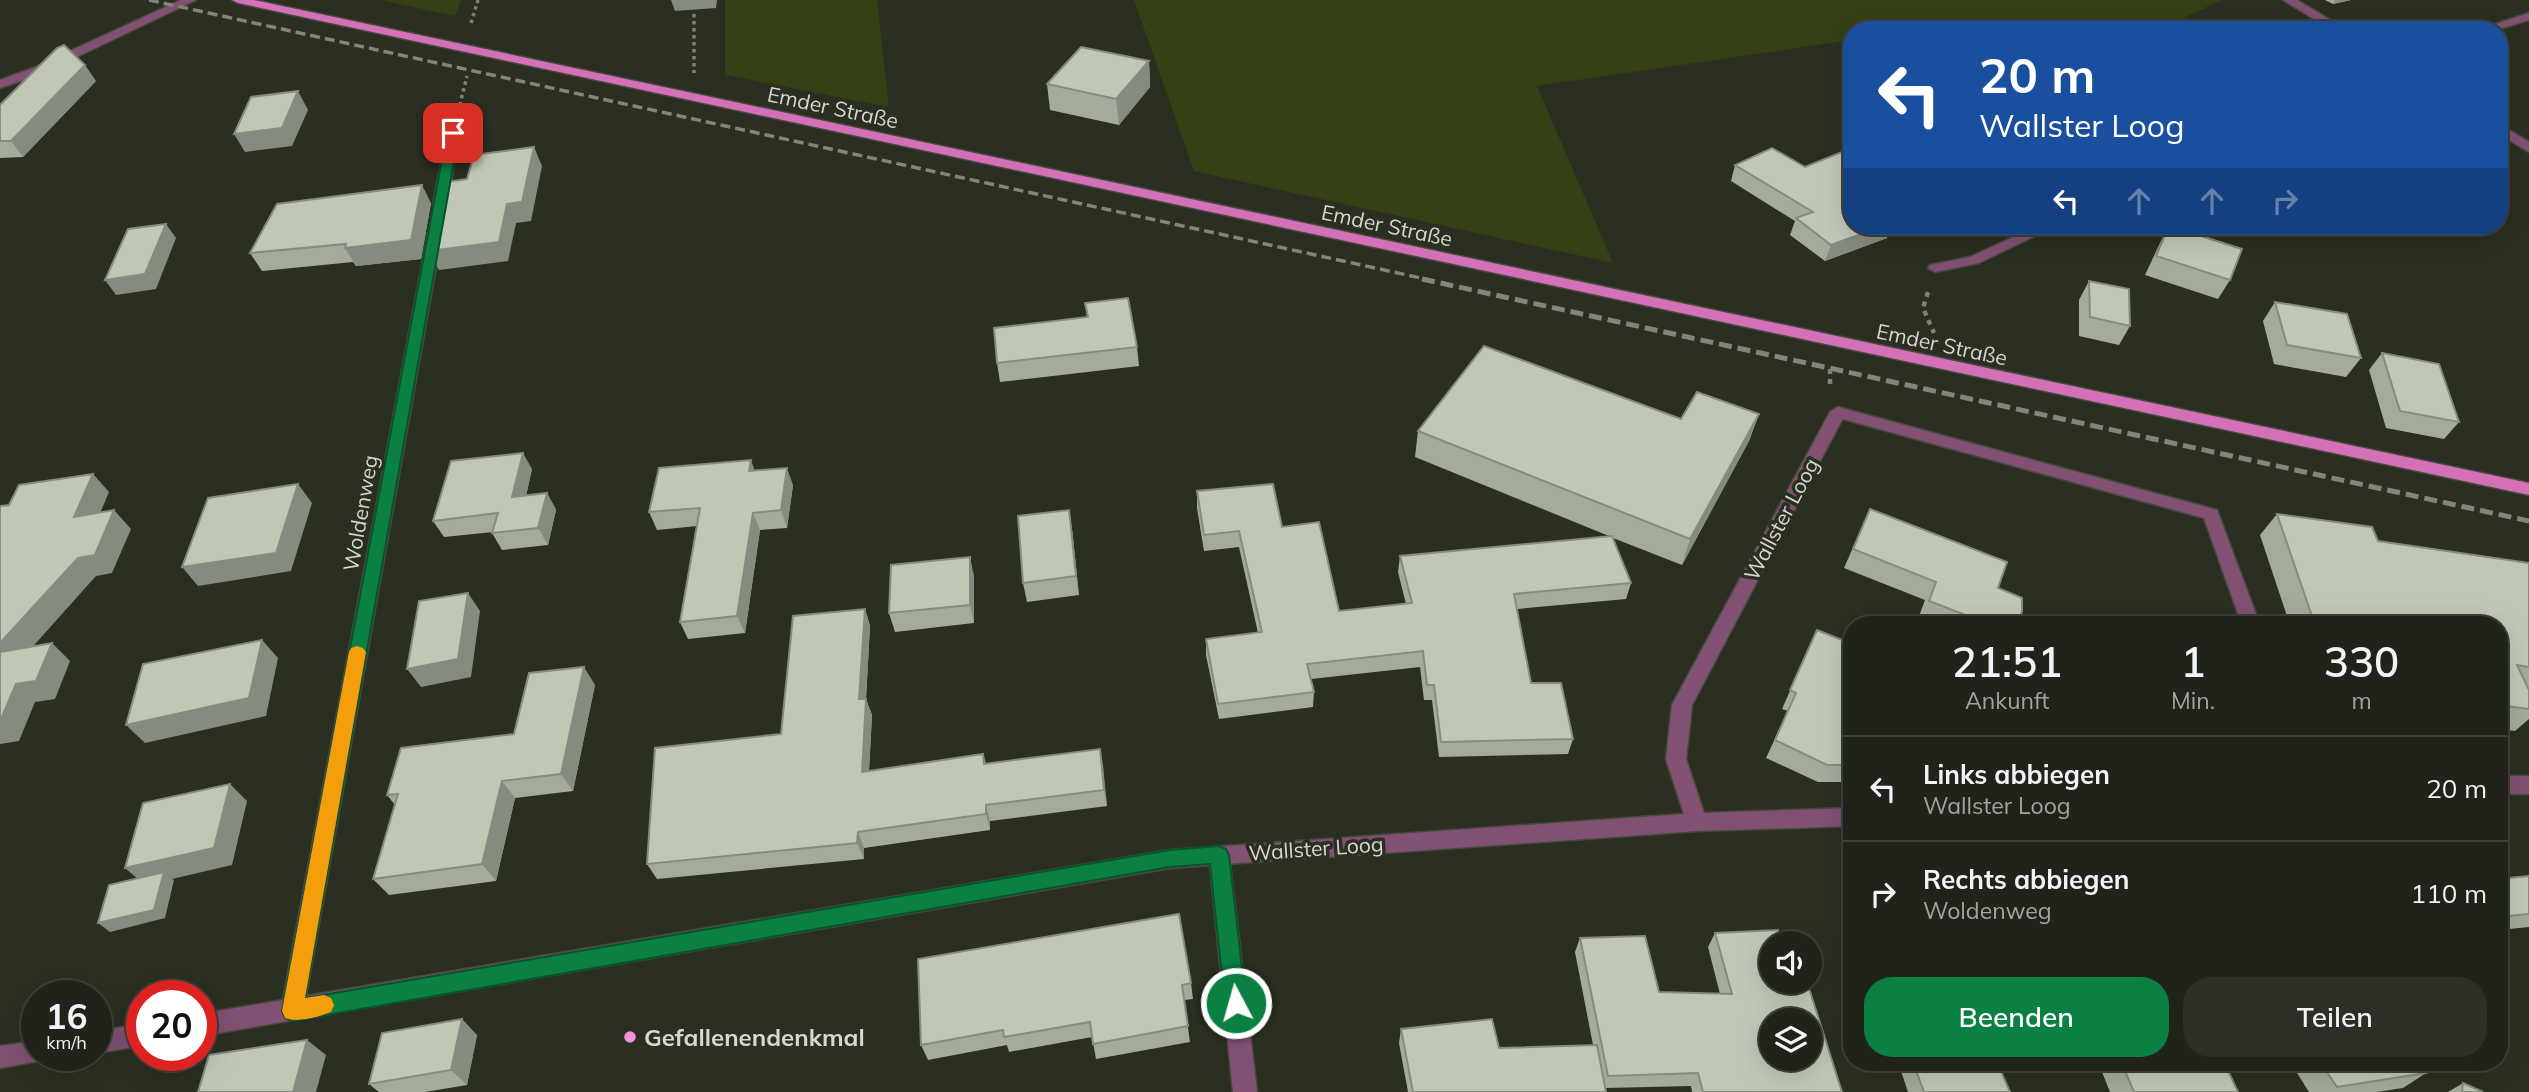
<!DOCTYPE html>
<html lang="de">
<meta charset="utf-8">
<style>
:root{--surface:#202319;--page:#2d2f26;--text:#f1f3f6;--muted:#a2a4a2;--line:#3d4038;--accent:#0b8043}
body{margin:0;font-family:Mulish,sans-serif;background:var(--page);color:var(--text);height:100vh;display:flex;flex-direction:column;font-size:26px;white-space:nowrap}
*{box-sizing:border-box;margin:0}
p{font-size:23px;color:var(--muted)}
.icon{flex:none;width:38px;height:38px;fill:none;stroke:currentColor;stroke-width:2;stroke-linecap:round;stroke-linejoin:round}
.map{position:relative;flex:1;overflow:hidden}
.panel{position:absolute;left:1843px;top:616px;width:665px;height:455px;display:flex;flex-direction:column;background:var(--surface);border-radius:28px;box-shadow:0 7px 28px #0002,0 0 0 2px var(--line)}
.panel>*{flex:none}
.guide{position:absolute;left:1843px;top:21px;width:665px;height:214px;border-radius:28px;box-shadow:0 7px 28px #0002,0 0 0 2px var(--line);background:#1a4fa0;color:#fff;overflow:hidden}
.buttons{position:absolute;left:1759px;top:931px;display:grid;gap:14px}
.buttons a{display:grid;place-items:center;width:63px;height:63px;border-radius:50%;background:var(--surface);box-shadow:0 7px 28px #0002,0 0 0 2px var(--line);font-size:35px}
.speed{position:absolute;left:21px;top:980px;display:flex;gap:14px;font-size:35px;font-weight:700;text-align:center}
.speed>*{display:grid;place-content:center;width:91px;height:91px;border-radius:50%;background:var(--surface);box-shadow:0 7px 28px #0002,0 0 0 2px var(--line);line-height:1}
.speed small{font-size:18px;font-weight:400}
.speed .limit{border:10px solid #d22;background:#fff;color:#111}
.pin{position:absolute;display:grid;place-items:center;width:60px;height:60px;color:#fff;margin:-30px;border-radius:14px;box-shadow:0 4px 10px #0006}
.me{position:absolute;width:77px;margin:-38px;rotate:354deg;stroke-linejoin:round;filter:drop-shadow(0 0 5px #0008)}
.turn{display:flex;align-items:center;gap:24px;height:147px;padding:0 21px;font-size:32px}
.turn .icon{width:91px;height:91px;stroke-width:2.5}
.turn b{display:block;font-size:49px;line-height:60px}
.lanes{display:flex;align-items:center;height:66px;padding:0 21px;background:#0003;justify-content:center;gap:35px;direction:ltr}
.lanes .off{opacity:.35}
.eta{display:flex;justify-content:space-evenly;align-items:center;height:119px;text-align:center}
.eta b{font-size:42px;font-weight:600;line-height:49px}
.cta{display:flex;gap:14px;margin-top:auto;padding:14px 21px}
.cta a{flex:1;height:80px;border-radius:28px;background:var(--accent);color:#fff;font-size:28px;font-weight:600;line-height:80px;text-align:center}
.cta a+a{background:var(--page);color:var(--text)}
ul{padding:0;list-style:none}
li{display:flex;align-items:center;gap:21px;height:105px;padding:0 21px;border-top:2px solid var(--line)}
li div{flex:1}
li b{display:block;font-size:26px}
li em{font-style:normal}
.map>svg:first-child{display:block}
.green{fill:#344115}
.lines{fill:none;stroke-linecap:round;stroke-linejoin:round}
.service-casing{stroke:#454a3d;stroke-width:3}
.minor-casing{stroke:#454a3d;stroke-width:3}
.primary-casing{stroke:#454a3d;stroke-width:3}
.path-far1{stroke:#7d8176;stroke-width:3.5;stroke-dasharray:3.5 3.5;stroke-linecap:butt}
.path{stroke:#7d8176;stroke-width:4.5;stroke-dasharray:5 5;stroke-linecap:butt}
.service{fill:#815073;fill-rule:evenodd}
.minor{fill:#815073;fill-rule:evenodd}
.primary{fill:#d470b8;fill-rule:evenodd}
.rail-far1{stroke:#81857b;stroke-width:3.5;stroke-dasharray:10 5;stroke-linecap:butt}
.rail{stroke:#81857b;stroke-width:5;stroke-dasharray:13 6;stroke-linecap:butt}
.wall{fill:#a5ab9c}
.shaded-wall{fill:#868b7f}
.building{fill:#c0c7b5;stroke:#868b7f;stroke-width:2;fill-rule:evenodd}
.route{fill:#0b8043;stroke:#07532c;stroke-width:2}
.slow{fill:#f59e0b}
.poi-dot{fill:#f391d6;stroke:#2a2f21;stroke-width:2.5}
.labels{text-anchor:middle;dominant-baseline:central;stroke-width:7;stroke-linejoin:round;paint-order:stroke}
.street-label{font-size:21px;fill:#d5d8d0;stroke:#2a2f21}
.near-poi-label{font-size:24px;font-weight:bold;fill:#d5d8d0;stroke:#2a2f21;text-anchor:start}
</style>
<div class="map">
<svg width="2529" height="1092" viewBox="0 0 2529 1092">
<rect width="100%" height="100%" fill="#2a2f21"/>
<g class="green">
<polygon points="380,0 461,0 455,16"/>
<polygon points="725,0 877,0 889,107 725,75"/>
<polygon points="1134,0 2222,0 2158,30 1852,30 1851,40 1537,86 1613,263 1194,171"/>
</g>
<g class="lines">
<g class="service-casing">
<g id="service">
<polygon points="181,0 196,0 41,74 0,88 0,80 33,68"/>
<polygon points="2499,124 2529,142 2529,152 2499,134"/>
<polygon points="1838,407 2217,510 2260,625 2242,625 2204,518 1832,416 1830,412"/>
<polygon points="1219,846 1226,848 1229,855 1257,1092 1233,1092 1209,855 1212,848"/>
</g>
</g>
<g class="minor-casing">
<g id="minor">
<polygon points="2283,0 2297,0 2347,30 2332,30"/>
<polygon points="2529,13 2529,20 2496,30 2477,30"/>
<polygon points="453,129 459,133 447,205 440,209 433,205 447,133"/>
<polygon points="2037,226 2055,226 1979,263 1935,272 1928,268 1930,265 1970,257"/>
<polygon points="435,229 442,233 306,996 1170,850 1684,814 1666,759 1672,705 1830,412 1838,407 1846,412 1692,705 1686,759 1704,813 1852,808 1852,826 1697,831 1170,868 201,1036 201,1014 283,1000 428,233"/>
<rect x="2499" y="776" width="30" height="18"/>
<polygon points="142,1024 142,1046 96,1053 96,1031"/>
<polygon points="37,1041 37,1055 47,1055 45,1060 0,1068 0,1046"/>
</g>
</g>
<g class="primary-casing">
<polygon id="primary" points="232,0 254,0 2529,483 2529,495 238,3"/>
</g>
<g class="path-far1">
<polyline points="694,14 694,73"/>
<polyline points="471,23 478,0"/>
<polyline points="458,112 467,76"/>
</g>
<g class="path">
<polyline points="1928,292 1923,308 1934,333"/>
<polyline points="1830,369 1830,388"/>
</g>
<use href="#service" class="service"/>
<use href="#minor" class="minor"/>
<use href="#primary" class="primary"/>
<polyline class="rail-far1" points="149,0 1430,280"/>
<polyline class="rail" points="1422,279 2529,521"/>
</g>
<g class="wall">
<polygon points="2325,0 2351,0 2333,4"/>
<polygon points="1149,61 1150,87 1119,125 1050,110 1047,84"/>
<polygon points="96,81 23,157 0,158 0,105"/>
<polygon points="1735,165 1805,167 1852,226 1887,238 1825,261 1790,235 1795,221 1731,181"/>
<polygon points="431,203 421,259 356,266 353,262 262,271 250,253"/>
<polygon points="2169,226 2230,280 2218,299 2145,275 2159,245"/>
<polygon points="2089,281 2130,326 2119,345 2079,336 2079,300"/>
<polygon points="2275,302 2361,358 2346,377 2274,364 2263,321"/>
<polygon points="1085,303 1137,347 1139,366 1000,382 997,363 1087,317"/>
<polygon points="2382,353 2459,422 2444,439 2386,428 2369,370"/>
<polygon points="1759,414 1749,441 1682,565 1613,538 1631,583 1626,599 1517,609 1531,683 1573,739 1568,754 1439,757 1432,700 1424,700 1420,667 1311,679 1314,692 1313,707 1219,719 1206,655 1206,639 1258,633 1239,547 1204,551 1197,508 1197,491 1282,527 1339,611 1406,604 1398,572 1400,556 1609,536 1415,457 1418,431 1681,419"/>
<polygon points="532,469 526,496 547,493 556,510 548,545 502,550 492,533 493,532 444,537 433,521"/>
<polygon points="755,471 793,485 787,528 760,530 745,633 688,639 680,622 697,526 657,530 649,512"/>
<polygon points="1870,509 1998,588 2018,625 1932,625 1918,619 1925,600 1844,568"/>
<polygon points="2277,514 2378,541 2529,563 2529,719 2515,731 2499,729 2499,625 2290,625 2260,535"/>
<polygon points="1072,529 1079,595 1027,602 1023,583"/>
<polygon points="974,576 974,623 895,632 889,613"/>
<polygon points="865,609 870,626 866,699 872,715 869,771 983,754 986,764 1100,749 1107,806 990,821 990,830 864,848 864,859 657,879 647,864 781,734"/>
<polygon points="1817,630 1852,644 1852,782 1818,782 1766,758 1788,711 1782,709"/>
<polygon points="595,685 573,791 515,798 496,881 389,895 373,879 395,805 387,795 514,734"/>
<polygon points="2529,876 2529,927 2499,930 2499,879"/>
<polygon points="1715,933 1771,943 1842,1092 1692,1092 1691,1086 1606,1088 1606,1092 1408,1092 1399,1043 1401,1029 1499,1048 1593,1045 1575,952 1580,938 1659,992 1720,994 1708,947"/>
<polygon points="918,959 1191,983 1193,999 1184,1000 1190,1042 1096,1059 1092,1037 1009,1052 1007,1045 928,1060 921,1045"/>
<polygon points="477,1035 467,1085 425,1092 379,1092 369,1084"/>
<polygon points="1898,1062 1997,1062 2010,1092 1908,1092"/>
<polygon points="2098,1062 2224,1062 2238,1092 2110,1092"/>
<polygon points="2290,1062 2418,1062 2426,1073 2403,1088 2377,1092 2309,1092"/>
<polygon points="2463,1083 2483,1092 2448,1092"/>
</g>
<g class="shaded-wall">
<polygon points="671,0 717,0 716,8 675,11"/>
<polygon points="2335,0 2351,0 2333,4"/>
<polygon points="1149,61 1150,87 1119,125 1116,99"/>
<polygon points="85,65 96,81 23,157 11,141"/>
<polygon points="298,91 308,110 292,146 245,152 234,134"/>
<polygon points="534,147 542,166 531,221 516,223 508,261 439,270 429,251 507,204"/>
<polygon points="422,185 431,203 421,259 356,266 345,248"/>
<polygon points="166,224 176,238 156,289 116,295 105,280"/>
<polygon points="1883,226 1892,226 1887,238 1825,261 1831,245"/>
<polygon points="1759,414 1749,441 1682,565 1690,539"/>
<polygon points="523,453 532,469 522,514 512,497"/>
<polygon points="751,460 757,477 749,471"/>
<polygon points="787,468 793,485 787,528 781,510"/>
<polygon points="93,474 109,492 91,535 74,517"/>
<polygon points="298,484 312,503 291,571 198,586 182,567"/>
<polygon points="547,493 556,510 548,545 538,528"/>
<polygon points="114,510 131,529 112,573 96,576 10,672 0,663 0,643"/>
<polygon points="1069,510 1072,529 1079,595 1076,576"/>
<polygon points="753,513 760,530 745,633 737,616"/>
<polygon points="970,557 974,576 974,623 970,605"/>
<polygon points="468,593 480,611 471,677 421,687 407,669"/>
<polygon points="865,609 870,626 866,699 872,715 868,788 862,772 859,699"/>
<polygon points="262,640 278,658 266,716 145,743 126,725"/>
<polygon points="52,643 70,661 55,699 35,702 19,741 0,744 0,721 16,684"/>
<polygon points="584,667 595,685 573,791 561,774"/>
<polygon points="1100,749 1103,765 1107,806 1104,790"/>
<polygon points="502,781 515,798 496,881 482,864"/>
<polygon points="230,784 247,801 232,865 172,879 174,880 165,918 110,932 98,923 145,885 125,868"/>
<polygon points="986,805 990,821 990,830 986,814"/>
<polygon points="858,832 864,848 864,859 857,843"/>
<polygon points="462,1019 477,1035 467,1085 451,1070"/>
<polygon points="307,1040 326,1055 316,1092 293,1092"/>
</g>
<g class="building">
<polygon points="2257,24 2268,30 2242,30"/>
<polygon points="64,45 85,65 11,141 0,141 0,105 57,48"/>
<polygon points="1081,47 1149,61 1116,99 1047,84"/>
<polygon points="298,91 282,128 234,134 251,97"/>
<polygon points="534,147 522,202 507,204 499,242 429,251 440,183 467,179 474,155"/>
<polygon points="1772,148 1805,167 1852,148 1852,226 1883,226 1831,245 1796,218 1813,212 1735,165"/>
<polygon points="422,185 411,240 345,248 346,244 250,253 277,204"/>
<polygon points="166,224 145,274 105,280 128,229"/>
<polygon points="2169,226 2242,249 2230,280 2156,256"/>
<polygon points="2089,281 2129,289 2130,326 2090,317"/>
<polygon points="1128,298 1137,347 997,363 994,328 1088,317 1085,303"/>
<polygon points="2275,302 2347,314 2361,358 2287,345"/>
<polygon points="1484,346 1681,419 1697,392 1759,414 1690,539 1418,431"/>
<polygon points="2382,353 2439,364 2459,422 2400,411"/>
<polygon points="523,453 512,497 547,493 538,528 492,533 498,513 433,521 451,461"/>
<polygon points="751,460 749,471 787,468 781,510 753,513 737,616 680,622 700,508 649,512 659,468"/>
<polygon points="93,474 74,517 114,510 95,555 78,558 0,643 0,506 9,505 19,485"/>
<polygon points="298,484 276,553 182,567 208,498"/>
<polygon points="1273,484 1282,527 1319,522 1339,611 1412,603 1400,556 1612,536 1631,583 1514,594 1531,683 1561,683 1573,739 1441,742 1434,685 1427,685 1423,651 1307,664 1314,692 1218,704 1206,639 1262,632 1239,531 1204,535 1197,491"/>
<polygon points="1870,509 2007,562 1998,588 2022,598 2022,611 2018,625 1991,625 1929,601 1936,582 1853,549"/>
<polygon points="1069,510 1076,576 1023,583 1018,516"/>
<polygon points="2277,514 2372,527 2378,541 2529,563 2529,667 2517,665 2529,690 2529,709 2499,705 2499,625 2315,625"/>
<polygon points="970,557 970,605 889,613 891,565"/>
<polygon points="468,593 458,659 407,669 419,601"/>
<polygon points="865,609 859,699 866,699 862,772 983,754 984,764 1100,749 1104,790 986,805 986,814 858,832 857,843 647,864 655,748 781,734 793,616"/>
<polygon points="1817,630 1852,644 1852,765 1827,765 1775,740 1796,693 1790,690"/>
<polygon points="262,640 249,698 126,725 143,664"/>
<polygon points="52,643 36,681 16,684 0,721 0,652"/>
<polygon points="584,667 561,774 502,781 482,864 373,879 398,794 387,795 401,748 514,734 529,673"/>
<polygon points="230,784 214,848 125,868 143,803"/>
<polygon points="164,872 154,910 98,923 109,885"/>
<polygon points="2529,876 2529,914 2499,917 2499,879"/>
<polygon points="1179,914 1191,983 1182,985 1188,1026 1093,1044 1090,1022 1004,1037 1003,1030 921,1045 918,959"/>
<path d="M 1778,930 L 1782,943 L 1771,943 L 1771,982 L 1807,982 L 1842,1092 L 1703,1092 L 1698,1073 L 1608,1076 L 1580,938 L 1645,936 L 1659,992 L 1732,994 L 1715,933 ZM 1771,1020 L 1810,1020 L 1810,1059 L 1771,1059 Z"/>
<polygon points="462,1019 451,1070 369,1084 382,1033"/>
<polygon points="1492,1019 1499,1048 1597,1045 1606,1092 1413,1092 1401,1029"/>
<polygon points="307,1040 293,1092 198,1092 209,1055"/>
<polygon points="1913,1062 1997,1062 2010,1092 1924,1092"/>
<polygon points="2121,1062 2224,1062 2238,1092 2134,1092"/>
<polygon points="2320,1062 2418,1062 2426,1073 2337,1087"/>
<polygon points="2463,1083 2483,1092 2462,1092"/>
</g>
<polygon class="route" points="453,129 459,133 305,998 1170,850 1219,846 1226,849 1229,855 1246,1003 1243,1010 1236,1013 1228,1010 1225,1003 1210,864 1170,867 292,1021 285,1018 282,1011 447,133"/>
<path class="slow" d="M 357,646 L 363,648 L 366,652 L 305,998 L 324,995 L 331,998 L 334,1005 L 331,1012 C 318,1017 298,1023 285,1018 L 282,1011 L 349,652 L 351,648 Z"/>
<circle class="poi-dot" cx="630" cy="1037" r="7"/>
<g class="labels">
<g class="street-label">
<text transform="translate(833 107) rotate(12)">Emder Straße</text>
<text transform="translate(1387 225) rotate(12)">Emder Straße</text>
<text transform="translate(1942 344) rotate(12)">Emder Straße</text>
<text transform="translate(360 513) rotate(-80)">Woldenweg</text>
<text transform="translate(1781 519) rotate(-62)">Wallster Loog</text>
<text transform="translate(1316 848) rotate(-4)">Wallster Loog</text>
</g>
<g class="near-poi-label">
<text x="644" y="1037">Gefallenendenkmal</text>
</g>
</g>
</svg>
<div class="buttons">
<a><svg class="icon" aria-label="sound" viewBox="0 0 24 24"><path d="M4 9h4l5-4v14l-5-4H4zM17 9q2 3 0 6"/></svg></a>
<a><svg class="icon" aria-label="layers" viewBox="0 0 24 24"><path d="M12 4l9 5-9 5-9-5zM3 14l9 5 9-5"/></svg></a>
</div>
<div class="speed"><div>16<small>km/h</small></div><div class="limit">20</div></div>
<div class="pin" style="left:453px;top:133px;background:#d93025"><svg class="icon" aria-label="arrive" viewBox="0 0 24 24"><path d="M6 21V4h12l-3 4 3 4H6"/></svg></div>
<svg class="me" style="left:1236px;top:1003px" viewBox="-20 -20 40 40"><circle r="17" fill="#0b8043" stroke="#fff" stroke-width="3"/><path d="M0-11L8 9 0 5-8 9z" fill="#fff"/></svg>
<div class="guide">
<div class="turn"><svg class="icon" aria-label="left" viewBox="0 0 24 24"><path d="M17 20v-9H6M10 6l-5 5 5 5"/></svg><div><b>20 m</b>Wallster Loog</div></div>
<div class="lanes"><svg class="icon" aria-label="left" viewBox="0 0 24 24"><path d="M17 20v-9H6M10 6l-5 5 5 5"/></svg><svg class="icon off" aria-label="ahead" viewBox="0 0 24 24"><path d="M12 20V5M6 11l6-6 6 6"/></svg><svg class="icon off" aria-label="ahead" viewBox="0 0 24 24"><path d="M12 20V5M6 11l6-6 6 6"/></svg><svg class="icon off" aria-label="right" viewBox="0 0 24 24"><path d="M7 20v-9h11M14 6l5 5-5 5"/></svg></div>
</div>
<section class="panel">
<div class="eta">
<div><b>21:51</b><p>Ankunft</p></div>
<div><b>1</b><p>Min.</p></div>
<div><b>330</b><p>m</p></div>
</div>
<ul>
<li><svg class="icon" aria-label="left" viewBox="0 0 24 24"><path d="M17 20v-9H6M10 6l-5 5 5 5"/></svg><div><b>Links abbiegen</b><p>Wallster Loog</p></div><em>20 m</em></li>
<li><svg class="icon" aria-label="right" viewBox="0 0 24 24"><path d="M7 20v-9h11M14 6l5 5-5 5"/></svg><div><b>Rechts abbiegen</b><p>Woldenweg</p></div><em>110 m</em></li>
</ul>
<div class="cta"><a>Beenden</a><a>Teilen</a></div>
</section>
</div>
